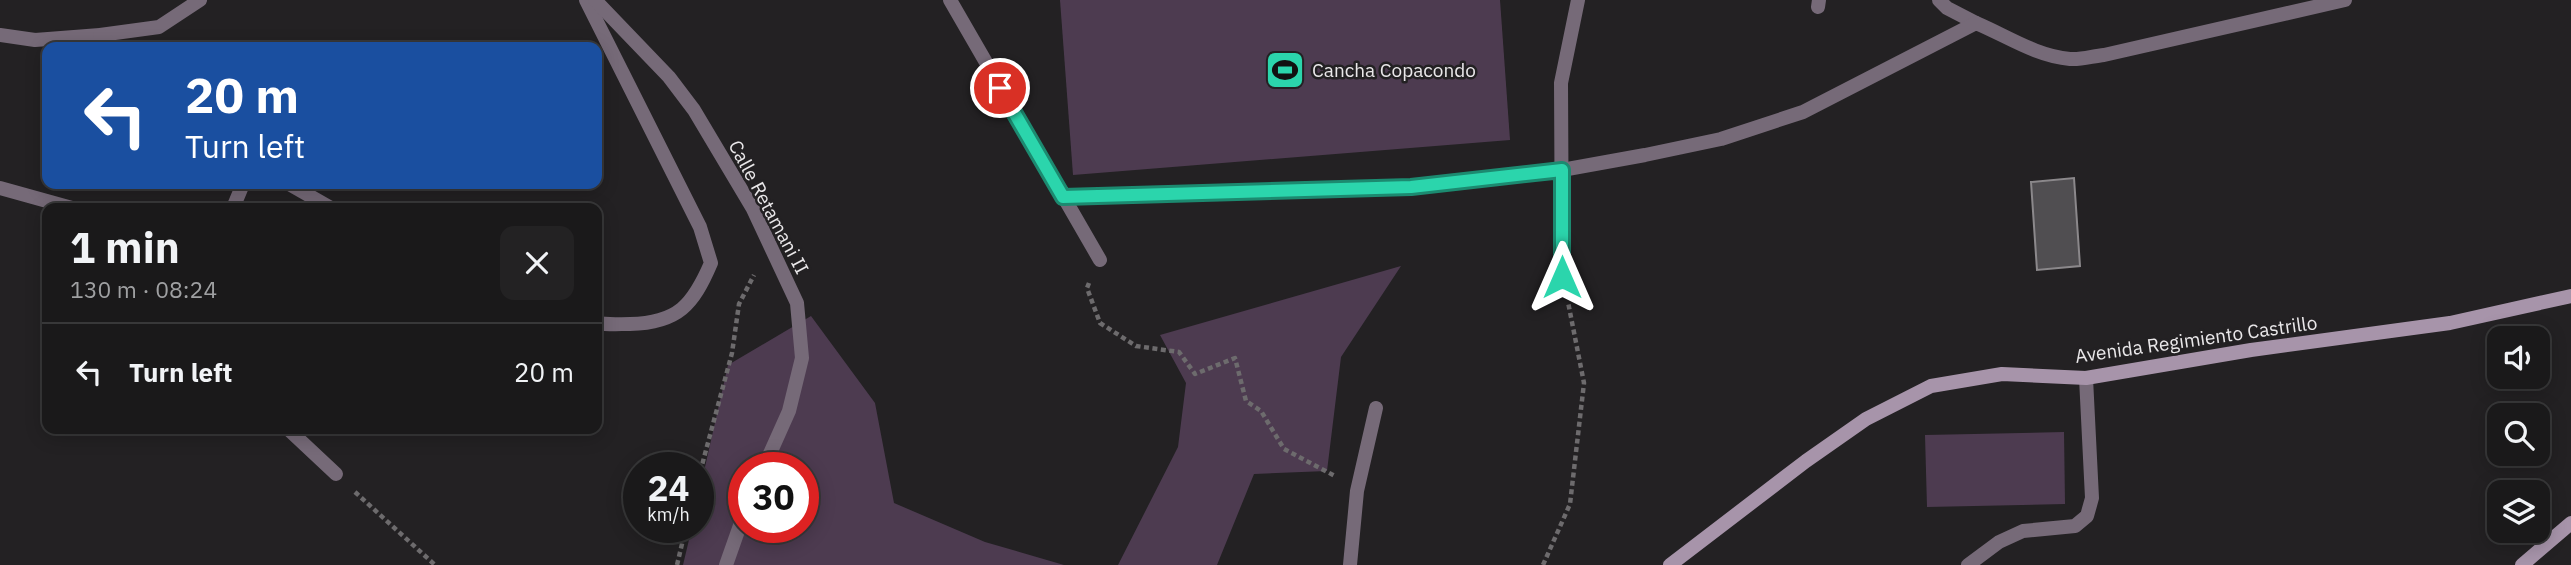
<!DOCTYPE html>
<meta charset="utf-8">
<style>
:root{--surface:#1a191a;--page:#232223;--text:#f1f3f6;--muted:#9fa0a2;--line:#383839}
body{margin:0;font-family:"IBM Plex Sans",sans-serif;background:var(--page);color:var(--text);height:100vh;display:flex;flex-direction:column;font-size:26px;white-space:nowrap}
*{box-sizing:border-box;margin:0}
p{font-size:23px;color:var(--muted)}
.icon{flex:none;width:38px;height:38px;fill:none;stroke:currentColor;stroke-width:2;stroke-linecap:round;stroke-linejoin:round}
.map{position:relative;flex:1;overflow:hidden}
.side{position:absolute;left:42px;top:203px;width:560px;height:231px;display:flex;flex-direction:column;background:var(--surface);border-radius:14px;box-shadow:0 4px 18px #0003,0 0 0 2px var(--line)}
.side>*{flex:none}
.hud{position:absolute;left:42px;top:42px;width:560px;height:147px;border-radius:14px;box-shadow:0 4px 18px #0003,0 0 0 2px var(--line);background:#1a4fa0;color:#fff;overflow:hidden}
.fabs{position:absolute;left:2487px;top:326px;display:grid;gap:14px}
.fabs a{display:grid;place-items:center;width:63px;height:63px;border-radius:14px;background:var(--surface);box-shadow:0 4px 18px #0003,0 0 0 2px var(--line);font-size:35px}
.speed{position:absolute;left:623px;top:452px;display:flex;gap:14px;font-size:35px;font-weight:700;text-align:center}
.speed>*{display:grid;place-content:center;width:91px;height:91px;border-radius:50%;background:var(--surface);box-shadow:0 4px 18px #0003,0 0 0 2px var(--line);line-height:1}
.speed small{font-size:18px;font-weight:400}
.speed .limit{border:10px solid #d22;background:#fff;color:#111}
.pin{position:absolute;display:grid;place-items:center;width:60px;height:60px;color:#fff;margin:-30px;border:4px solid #fff;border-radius:50%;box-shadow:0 2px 7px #0007}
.me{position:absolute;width:77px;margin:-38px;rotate:0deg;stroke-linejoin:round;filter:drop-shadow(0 0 5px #0008)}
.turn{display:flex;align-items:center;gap:24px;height:147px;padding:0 28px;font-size:32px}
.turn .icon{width:91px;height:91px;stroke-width:2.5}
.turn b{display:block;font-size:49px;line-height:60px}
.round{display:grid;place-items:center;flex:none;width:74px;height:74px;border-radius:14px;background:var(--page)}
.overview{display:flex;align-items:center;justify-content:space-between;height:119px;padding:0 28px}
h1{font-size:42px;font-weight:700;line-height:52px}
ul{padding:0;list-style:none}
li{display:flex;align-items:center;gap:21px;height:98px;padding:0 28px;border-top:2px solid var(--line)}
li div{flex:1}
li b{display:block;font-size:26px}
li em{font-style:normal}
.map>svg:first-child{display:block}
.green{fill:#4d3b50;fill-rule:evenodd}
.building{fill:#504e51;stroke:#8b888b;stroke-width:2}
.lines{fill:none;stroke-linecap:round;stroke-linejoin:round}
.path{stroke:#6d6b6d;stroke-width:4.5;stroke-dasharray:5 3.5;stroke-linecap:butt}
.lane{stroke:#766a78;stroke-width:14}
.street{stroke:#766a78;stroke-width:14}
.secondary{stroke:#a794aa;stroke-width:14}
.route-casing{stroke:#1c8a70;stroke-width:18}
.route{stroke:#2bd5ac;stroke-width:12}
.labels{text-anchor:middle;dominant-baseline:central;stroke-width:5;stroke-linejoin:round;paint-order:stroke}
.poi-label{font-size:19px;fill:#eae8ea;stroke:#232123;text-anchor:start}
.street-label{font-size:19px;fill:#eae8ea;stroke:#232123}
</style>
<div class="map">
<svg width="2571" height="565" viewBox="0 0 2571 565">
<rect width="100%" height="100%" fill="#232123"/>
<g class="green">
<polygon points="1060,0 1500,0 1510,140 1073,175"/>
<polygon points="1401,266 1341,357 1327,471 1254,474 1217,565 1118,565 1178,447 1186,383 1160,335"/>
<path d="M 811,316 L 875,403 L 894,503 L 985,542 L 1064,565 L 683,565 L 692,527 L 698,527 L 698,498 L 728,365 ZM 744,467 L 803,467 L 803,527 L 744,527 Z"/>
<polygon points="2064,432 2065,504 1927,507 1925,435"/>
</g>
<polygon class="building" points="2074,178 2080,266 2037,270 2031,182"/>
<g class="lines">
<g class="path">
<polyline points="1089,283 1087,288 1100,323 1136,346 1179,352 1195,374 1235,358 1246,401 1261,411 1284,449 1335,476"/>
<polyline points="698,480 732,353 739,304 754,275"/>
<polyline points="355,492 435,565"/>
<polyline points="677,565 686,527"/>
<polyline points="1543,565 1570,504 1584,383 1568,302"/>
</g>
<polyline class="lane" points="1968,565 1999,542 2023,531 2075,526 2087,516 2092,498 2086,378"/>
<g class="street">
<path d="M 586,0 L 700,227 L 711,263 C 693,305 678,323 630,324 C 619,324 608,325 597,323"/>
<polyline points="595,0 669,77 694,110 753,209 797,303 802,358 789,411 764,467"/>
<polyline points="950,0 1100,260"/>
<polyline points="1939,0 1947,8 1976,23"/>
<polyline points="1818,7 1819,0"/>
<polyline points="0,35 35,40 100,35 159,27 200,0"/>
<polyline points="100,35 114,47"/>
<polyline points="289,184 331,208"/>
<polyline points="0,188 72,208"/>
<path d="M 1063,197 L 1411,187 L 1562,170 L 1645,155 L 1721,139 L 1803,112 L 1976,23 C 2007,36 2036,56 2070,59 C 2081,60 2093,56 2104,55 L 2345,0"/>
<polyline points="233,208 243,184"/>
<polyline points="1562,277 1561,83 1578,0"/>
<polyline points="288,429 336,474"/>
<polyline points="726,565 744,514"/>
<polyline points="1350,565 1357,491 1376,408"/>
</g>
<g class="secondary">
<polyline points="1670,565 1806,461 1866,419 1931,386 2002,374 2086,378 2251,350 2450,323 2571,296"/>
<polyline points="2522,565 2571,523"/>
</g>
</g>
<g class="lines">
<g class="route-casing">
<polyline id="route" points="1000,88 1063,197 1411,187 1562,170 1562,277"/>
</g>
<use href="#route" class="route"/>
</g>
<defs>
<g id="stadium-square" transform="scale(2.0125)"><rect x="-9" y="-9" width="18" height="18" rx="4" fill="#2bd5ac" stroke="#232123"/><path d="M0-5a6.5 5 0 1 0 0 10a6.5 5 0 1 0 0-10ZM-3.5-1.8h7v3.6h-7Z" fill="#111"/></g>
</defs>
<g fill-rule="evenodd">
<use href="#stadium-square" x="1285" y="70"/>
</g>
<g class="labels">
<g class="poi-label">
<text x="1312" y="70">Cancha Copacondo</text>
</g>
<g class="street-label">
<text transform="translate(769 207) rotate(62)">Calle Retamani II</text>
<text transform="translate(2196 339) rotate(-8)">Avenida Regimiento Castrillo</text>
</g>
</g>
</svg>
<div class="fabs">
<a><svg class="icon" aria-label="sound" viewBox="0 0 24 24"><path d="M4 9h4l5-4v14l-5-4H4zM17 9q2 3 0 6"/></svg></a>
<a><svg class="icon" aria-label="search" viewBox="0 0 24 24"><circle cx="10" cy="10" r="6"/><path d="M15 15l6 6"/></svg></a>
<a><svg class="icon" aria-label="layers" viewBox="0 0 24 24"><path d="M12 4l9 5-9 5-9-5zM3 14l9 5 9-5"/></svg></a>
</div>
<div class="speed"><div>24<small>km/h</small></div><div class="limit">30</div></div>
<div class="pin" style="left:1000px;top:88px;background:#d93025"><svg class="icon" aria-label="arrive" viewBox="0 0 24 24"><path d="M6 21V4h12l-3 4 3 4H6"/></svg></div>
<svg class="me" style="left:1562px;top:277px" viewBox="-20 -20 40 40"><path d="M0-17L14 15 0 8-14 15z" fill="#2bd5ac" stroke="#fff" stroke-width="4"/></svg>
<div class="hud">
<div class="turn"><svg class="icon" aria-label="left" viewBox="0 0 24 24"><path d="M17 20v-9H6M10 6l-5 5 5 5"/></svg><div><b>20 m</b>Turn left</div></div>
</div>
<section class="side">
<div class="overview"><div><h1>1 min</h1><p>130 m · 08:24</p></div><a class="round"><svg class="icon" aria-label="close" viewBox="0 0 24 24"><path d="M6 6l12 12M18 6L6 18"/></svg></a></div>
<ul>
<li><svg class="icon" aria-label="left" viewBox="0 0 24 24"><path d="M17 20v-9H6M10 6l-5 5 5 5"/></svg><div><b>Turn left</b></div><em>20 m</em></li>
</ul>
</section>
</div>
